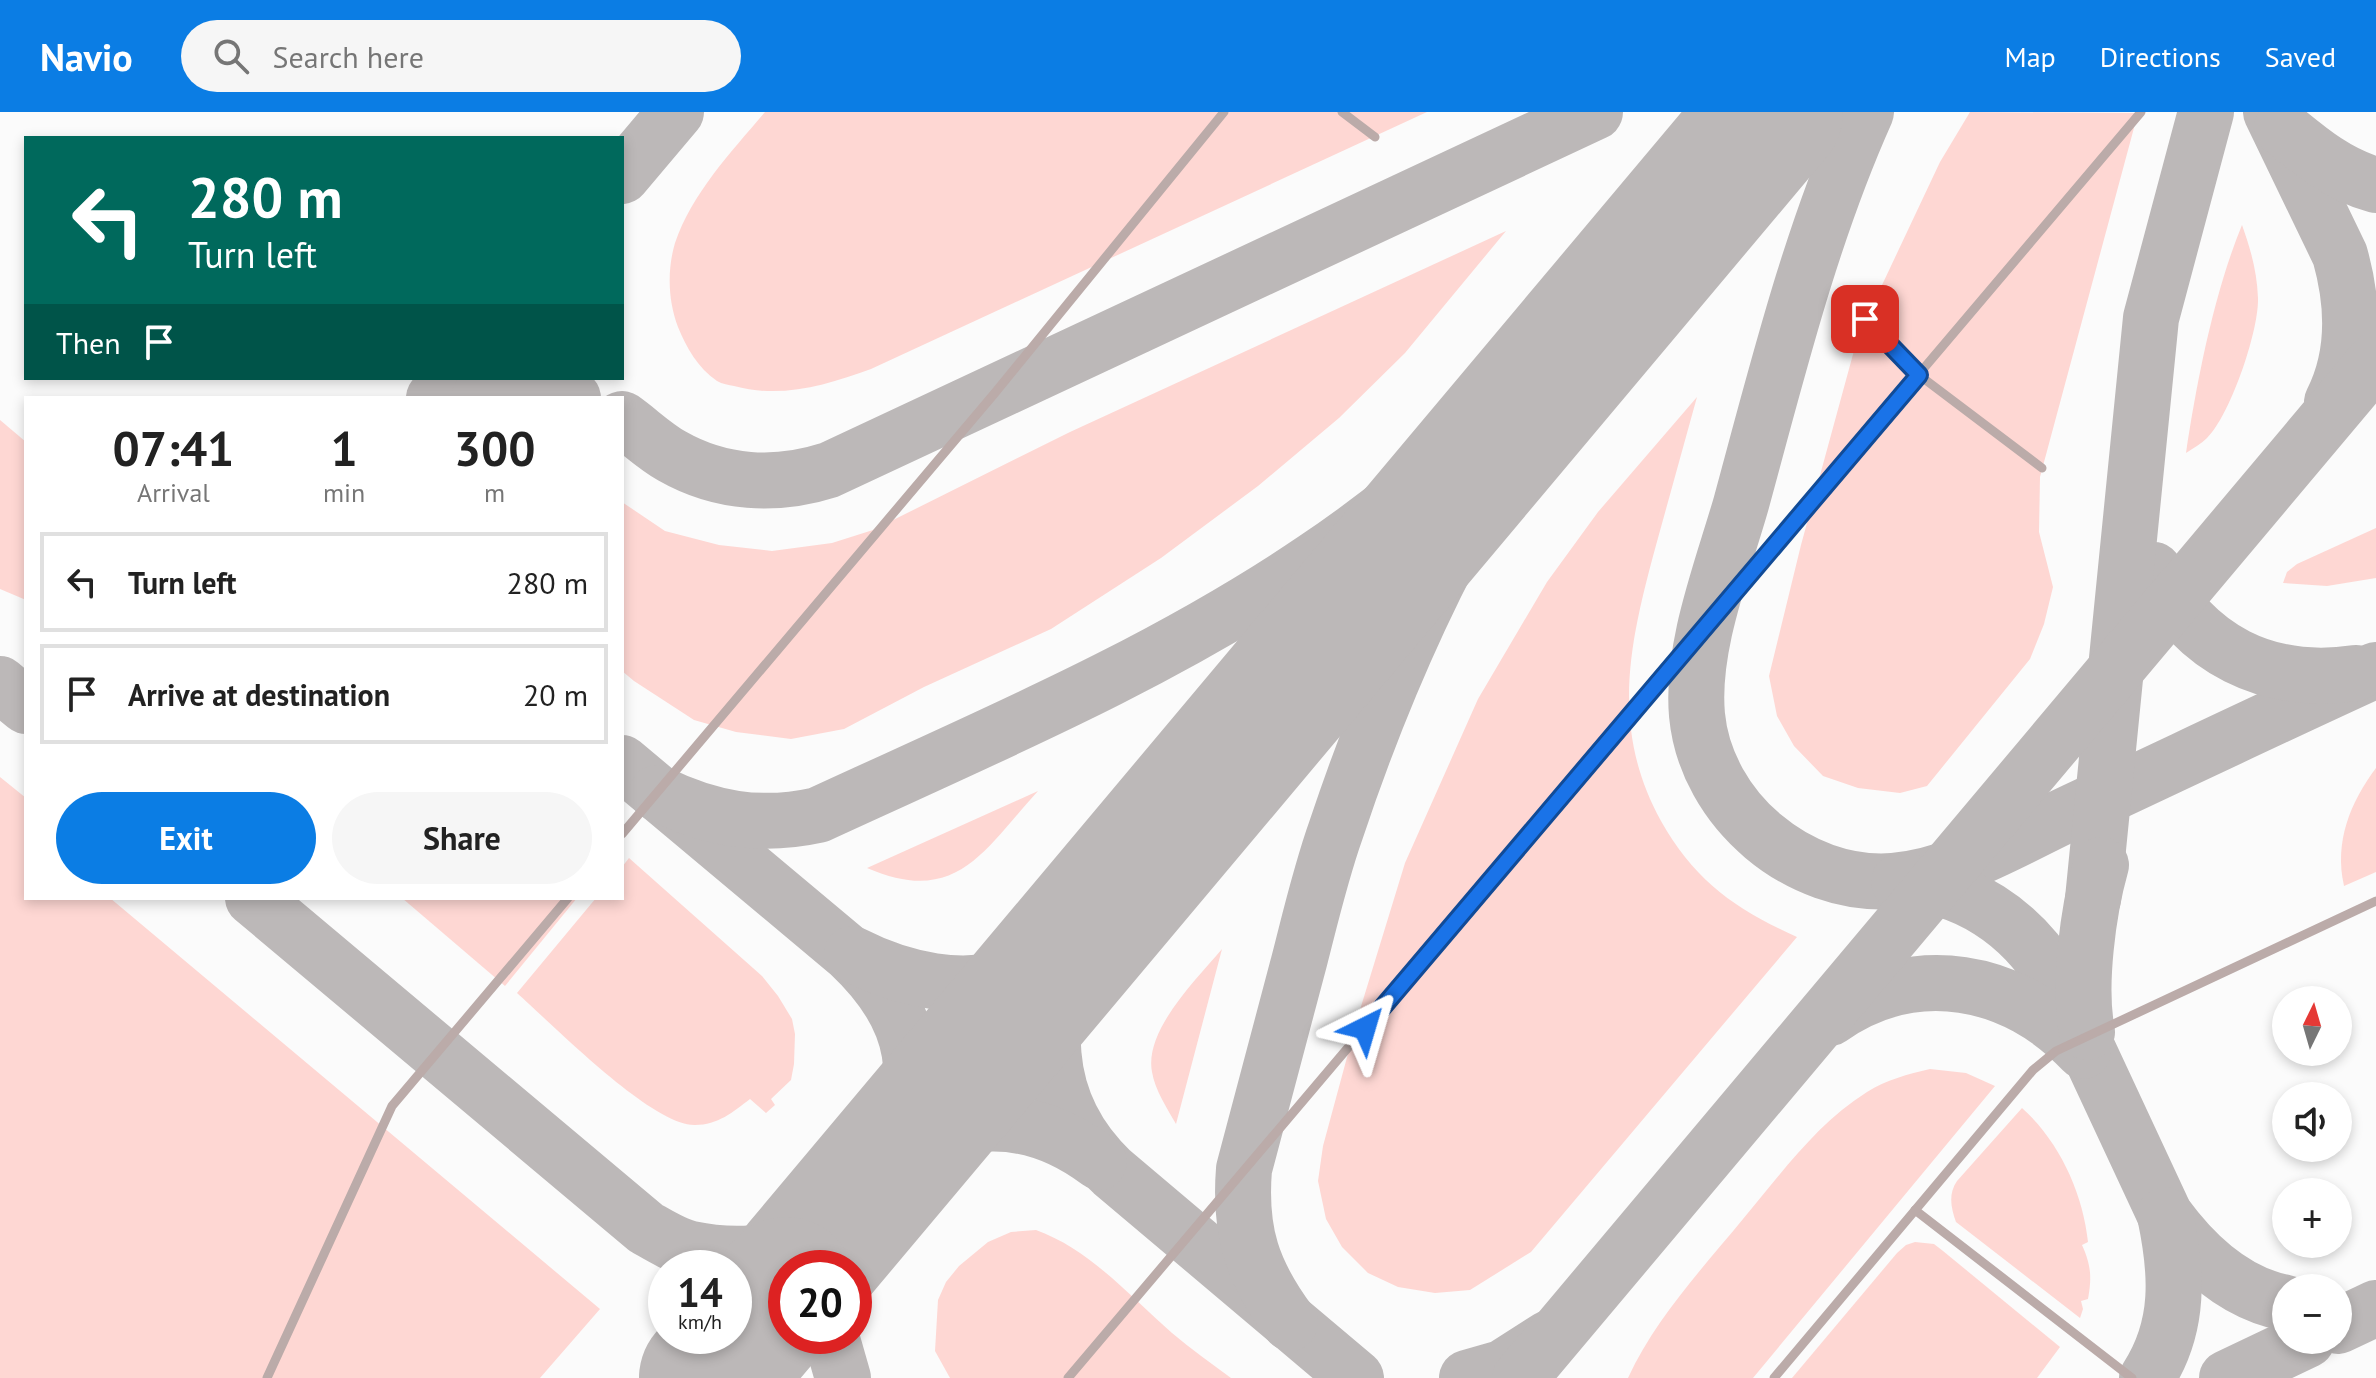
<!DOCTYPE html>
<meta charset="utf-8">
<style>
:root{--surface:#fff;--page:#f6f6f6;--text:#222;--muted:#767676;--line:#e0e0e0;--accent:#0b7de4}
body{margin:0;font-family:"PT Sans",sans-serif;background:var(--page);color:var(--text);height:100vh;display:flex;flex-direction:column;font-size:30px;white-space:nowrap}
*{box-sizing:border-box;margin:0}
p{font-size:26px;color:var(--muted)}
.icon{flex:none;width:44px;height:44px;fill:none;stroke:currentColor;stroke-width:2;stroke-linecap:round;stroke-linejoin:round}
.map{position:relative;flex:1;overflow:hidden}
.side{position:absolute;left:24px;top:284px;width:600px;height:504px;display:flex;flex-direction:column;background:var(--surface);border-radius:0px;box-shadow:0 4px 12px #0003}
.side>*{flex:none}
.top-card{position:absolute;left:24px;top:24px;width:600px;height:244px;border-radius:0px;box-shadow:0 4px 12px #0003;background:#00695c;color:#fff;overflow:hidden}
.needle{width:52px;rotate:5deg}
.buttons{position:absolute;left:2272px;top:874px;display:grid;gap:16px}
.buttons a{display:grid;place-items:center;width:80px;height:80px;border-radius:50%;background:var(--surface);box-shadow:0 4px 12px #0003;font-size:40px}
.speed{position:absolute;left:648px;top:1138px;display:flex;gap:16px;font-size:40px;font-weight:700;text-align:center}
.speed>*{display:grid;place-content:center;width:104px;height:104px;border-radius:50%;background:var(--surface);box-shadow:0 4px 12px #0003;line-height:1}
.speed small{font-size:20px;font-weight:400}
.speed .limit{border:12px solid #d22;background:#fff;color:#111}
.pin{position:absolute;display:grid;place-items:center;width:68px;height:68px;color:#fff;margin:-34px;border-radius:16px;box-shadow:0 4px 12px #0006}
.me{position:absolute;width:88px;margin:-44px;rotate:40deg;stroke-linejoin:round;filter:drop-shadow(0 0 6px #0008)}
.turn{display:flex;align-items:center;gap:28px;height:168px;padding:0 32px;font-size:36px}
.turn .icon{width:104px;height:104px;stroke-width:2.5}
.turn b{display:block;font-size:56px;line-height:68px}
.then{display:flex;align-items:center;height:76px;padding:0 32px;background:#0003;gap:16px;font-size:30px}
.eta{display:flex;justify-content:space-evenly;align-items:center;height:136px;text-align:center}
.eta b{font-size:48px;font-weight:600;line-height:56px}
.primary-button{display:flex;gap:16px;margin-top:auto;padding:16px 32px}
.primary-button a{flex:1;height:92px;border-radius:48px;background:var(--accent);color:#fff;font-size:32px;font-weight:600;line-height:92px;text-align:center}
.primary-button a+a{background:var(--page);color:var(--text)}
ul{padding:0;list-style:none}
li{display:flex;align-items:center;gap:24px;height:100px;margin:0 16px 12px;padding:0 16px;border:4px solid var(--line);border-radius:0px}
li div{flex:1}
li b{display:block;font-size:30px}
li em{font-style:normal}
header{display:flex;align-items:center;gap:48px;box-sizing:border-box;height:112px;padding:0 40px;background:var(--accent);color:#fff}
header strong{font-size:38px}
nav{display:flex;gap:44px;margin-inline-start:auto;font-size:28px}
.search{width:560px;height:72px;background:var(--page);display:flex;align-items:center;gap:20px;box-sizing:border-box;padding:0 28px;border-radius:44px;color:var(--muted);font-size:30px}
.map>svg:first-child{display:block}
.green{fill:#fed7d3}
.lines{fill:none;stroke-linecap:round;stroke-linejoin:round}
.taxiway{stroke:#bcb8b8;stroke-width:56}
.runway{stroke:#bcb8b8;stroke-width:140}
.lane{stroke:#bbaba9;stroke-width:9}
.route-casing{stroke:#114b97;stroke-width:20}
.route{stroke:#1a73e8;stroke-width:14}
</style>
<header>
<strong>Navio</strong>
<div class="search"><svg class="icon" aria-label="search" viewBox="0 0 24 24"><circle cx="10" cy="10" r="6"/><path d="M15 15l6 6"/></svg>Search here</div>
<nav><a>Map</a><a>Directions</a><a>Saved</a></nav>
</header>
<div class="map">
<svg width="2376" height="1266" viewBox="0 0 2376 1266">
<rect width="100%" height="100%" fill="#fbfbfb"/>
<g class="green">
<path d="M 765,0 L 1427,0 L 871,257 C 827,273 781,287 734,274 C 729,273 722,272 717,269 C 698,256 686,235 678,215 C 668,189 667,158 675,131 C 692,81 732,39 765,0 Z"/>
<polygon points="1970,0 2138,1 2040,365 2039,420 2053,475 2044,512 2030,547 1927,674 1900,681 1858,676 1823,664 1794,634 1777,604 1769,564 1801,433 1858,224 1940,50"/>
<path d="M 2242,113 C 2251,138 2257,160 2258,186 C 2259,219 2230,304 2207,326 C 2201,332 2193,336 2186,341 C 2197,268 2214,181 2242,113 Z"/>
<polygon points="1506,119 1405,241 1339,306 1258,374 1161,446 1051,517 924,575 844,617 791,627 736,620 694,608 634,569 622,559 622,390 665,419 719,433 772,439 832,431 873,418 1070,320"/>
<path d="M 1697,285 C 1684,332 1671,379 1658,426 C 1631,525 1608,613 1661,709 C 1695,769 1735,797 1797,825 L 1531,1140 L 1470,1178 L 1435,1181 L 1398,1175 L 1368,1161 L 1342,1135 L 1326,1107 L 1318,1069 L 1323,1034 L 1359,901 L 1405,751 L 1478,587 L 1547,470 L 1598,400 Z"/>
<polygon points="0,308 26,330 26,488 0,477"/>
<polygon points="2376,416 2376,466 2327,474 2283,471 2287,460 2297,452"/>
<path d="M 2376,656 L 2376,760 L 2344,774 C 2334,730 2350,691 2376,656 Z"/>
<polygon points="0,665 26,686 26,786 110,786 600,1197 540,1266 0,1266"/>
<path d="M 1038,679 C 984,738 957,795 867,756 Z"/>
<path d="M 629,746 L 762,864 L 778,884 L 792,907 L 795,922 L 794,952 L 791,968 L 771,987 L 775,993 L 766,1001 L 750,987 C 733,1000 718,1013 695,1013 C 652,1014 552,912 517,881 L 596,786 L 622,786 L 622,755 Z"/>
<polygon points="402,786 577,786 505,874"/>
<path d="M 1222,837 L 1176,1012 C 1167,996 1155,978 1152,960 C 1144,918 1197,867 1222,837 Z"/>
<path d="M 1930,957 L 1966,961 L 1995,974 L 1753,1266 L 1628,1266 C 1655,1207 1702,1157 1743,1107 C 1781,1062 1816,1012 1867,980 C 1886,968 1908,962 1930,957 Z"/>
<path d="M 2022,996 C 2059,1029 2083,1081 2088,1130 L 2082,1133 C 2091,1153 2092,1165 2088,1187 L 2081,1189 L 2083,1197 L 2080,1206 L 1956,1110 C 1951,1096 1948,1082 1957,1069 Z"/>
<path d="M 1036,1118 C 1089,1137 1130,1184 1172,1221 C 1191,1237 1211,1251 1231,1266 L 950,1266 L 935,1239 L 938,1188 L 946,1170 L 959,1154 L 988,1130 L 1011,1120 Z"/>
<polygon points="1915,1130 1934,1132 1943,1139 2060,1235 2037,1266 1792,1266 1897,1141 1906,1133"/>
</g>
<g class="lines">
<g class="taxiway">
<path d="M 1866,0 C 1810,125 1777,260 1741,392 C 1722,458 1691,535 1697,603 C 1706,698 1799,776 1893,769 C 1955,764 2013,728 2068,702 C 2171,654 2273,605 2376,558"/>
<path d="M 2271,0 L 2340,143 C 2354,193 2356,243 2332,290"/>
<path d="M 2282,16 C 2311,40 2339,63 2376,73"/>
<polyline points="622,64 676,0"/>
<polyline points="434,286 450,266"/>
<path d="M 479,286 C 511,281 541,278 573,286"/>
<path d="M 622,307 C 639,319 654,334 672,344 C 721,372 776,375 829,358 L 1595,0"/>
<path d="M 2154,458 C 2195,538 2267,574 2356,561"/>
<polyline points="0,572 26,594"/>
<path d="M 622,651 L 850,842 C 918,906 929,970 885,1054"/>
<path d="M 657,681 C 710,707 759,716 818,703 C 987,625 1159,553 1314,448 C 1419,378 1510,291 1601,205"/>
<path d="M 1899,770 C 1965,773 2021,810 2055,867 L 2165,1103 C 2195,1144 2234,1181 2286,1191"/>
<path d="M 253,786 L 646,1116 C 660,1124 676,1134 691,1137 C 724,1144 766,1144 797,1132 C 816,1125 833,1112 850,1100"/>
<polyline points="2093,787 2151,206 2206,0"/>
<path d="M 1088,815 C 1036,896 1040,992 1112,1060 L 1356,1266"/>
<path d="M 852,842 C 901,867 965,883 1019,861 C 1043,851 1065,834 1085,817"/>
<path d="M 1830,906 C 1914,847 2015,866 2083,939"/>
<path d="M 2087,920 C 2078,873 2088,799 2101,753"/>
<path d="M 885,1054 C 953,998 1030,998 1099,1050"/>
<path d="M 1290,1211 C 1252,1160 1239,1120 1244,1057 C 1263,987 1281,916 1300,846 C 1311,803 1321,760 1336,718 C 1387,565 1455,415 1547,283"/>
<polyline points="2338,1214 2376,1196"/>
<polyline points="831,1224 843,1266"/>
<polyline points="1467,1266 1502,1256 1549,1226"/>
<polyline points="1520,1266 2376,248"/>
<path d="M 2147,1266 C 2181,1214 2177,1160 2165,1103"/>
<polyline points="2227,1266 2307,1228"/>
</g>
<g class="runway">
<polyline points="802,1156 1773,0"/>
<polyline points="709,1266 786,1175"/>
</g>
<g class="lane">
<polyline points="1342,0 1375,25"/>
<polyline points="1865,207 1919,263 2042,356"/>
<polyline points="622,722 994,282 1224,0"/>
<polyline points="1915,1098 2132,1266"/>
<polyline points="267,1266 392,994 568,786"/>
<polyline points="1068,1266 2141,0"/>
<polyline points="1774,1266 2033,958 2056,939 2376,789"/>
</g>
</g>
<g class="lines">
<g class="route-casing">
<polyline id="route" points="1365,916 1919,263 1865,207"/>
</g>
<use href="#route" class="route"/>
</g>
</svg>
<div class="buttons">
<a><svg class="needle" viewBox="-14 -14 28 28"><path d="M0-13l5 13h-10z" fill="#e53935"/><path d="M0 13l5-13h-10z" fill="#767676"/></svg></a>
<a><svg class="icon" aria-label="sound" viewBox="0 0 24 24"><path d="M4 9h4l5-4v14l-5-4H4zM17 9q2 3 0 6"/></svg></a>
<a>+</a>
<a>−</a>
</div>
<div class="speed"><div>14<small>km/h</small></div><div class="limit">20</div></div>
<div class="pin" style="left:1865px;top:207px;background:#d93025"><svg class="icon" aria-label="arrive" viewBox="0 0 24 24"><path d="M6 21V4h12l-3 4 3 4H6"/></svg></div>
<svg class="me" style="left:1365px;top:916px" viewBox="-20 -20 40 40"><path d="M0-17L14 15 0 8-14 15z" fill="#1a73e8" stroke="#fff" stroke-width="4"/></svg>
<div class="top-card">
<div class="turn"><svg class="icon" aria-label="left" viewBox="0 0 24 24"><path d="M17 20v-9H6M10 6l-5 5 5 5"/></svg><div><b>280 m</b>Turn left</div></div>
<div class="then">Then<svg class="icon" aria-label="arrive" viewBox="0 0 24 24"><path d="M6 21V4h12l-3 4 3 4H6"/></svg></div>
</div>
<section class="side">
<div class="eta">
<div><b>07:41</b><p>Arrival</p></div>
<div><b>1</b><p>min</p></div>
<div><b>300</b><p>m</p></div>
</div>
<ul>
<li><svg class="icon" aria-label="left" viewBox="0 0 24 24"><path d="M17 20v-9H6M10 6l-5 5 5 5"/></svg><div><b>Turn left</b></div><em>280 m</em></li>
<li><svg class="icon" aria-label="arrive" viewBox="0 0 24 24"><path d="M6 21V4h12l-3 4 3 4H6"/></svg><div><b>Arrive at destination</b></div><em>20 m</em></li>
</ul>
<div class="primary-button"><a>Exit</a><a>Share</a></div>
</section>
</div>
